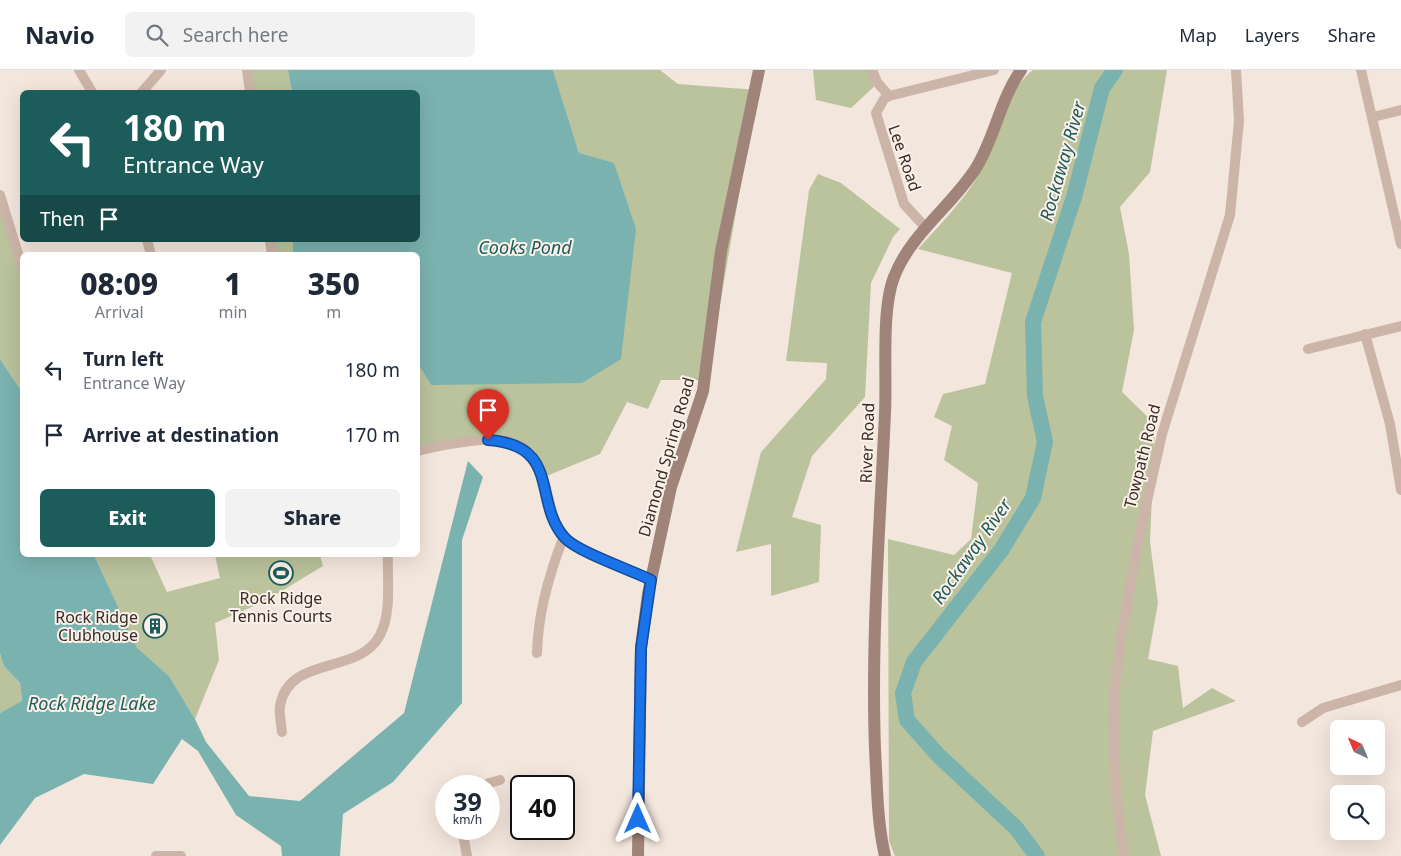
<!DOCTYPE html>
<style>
:root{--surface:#fff;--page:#f2f2f3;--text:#1f2937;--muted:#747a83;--line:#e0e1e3;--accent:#1c5c5a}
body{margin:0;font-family:"Noto Sans",sans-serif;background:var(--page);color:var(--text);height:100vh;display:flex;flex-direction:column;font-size:19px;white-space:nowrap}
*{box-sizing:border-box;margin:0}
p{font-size:16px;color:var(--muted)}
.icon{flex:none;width:28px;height:28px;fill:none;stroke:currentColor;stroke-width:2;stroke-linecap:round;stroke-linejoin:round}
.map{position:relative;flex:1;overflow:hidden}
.details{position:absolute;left:20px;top:182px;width:400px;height:305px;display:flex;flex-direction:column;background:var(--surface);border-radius:8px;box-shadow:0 5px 20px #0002}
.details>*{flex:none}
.top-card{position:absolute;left:20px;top:20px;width:400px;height:152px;border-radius:8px;box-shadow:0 5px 20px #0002;background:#1c5c5a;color:#fff;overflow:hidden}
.needle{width:32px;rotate:316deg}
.controls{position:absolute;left:1330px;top:650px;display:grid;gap:10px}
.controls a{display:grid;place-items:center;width:55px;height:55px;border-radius:8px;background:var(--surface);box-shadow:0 5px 20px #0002;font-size:25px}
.speed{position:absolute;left:435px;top:705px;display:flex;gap:10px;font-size:25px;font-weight:700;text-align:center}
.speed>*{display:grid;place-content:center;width:65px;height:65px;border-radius:50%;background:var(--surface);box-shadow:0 5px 20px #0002;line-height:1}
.speed small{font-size:12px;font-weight:400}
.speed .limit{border:2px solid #111;border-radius:8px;background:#fff;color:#111}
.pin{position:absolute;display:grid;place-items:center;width:42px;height:42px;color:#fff;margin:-51px -21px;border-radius:50% 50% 50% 0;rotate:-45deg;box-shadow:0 0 5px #0007}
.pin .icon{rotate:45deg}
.me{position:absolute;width:55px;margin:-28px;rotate:0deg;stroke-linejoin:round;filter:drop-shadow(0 0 4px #0008)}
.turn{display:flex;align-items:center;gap:18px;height:105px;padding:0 20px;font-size:22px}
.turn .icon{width:65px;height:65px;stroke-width:2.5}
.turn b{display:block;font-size:35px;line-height:42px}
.then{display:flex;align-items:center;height:48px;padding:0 20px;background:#0003;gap:10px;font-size:19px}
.eta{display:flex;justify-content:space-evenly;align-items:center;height:85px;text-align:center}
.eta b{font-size:30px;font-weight:800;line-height:35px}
.cta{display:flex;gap:10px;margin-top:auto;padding:10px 20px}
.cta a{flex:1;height:58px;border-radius:8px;background:var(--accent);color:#fff;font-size:20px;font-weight:800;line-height:58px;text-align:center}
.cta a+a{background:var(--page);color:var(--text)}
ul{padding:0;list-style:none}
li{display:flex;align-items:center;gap:15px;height:65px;padding:0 20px}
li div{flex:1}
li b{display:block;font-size:19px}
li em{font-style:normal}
header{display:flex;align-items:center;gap:30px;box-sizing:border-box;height:70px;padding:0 25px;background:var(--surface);border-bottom:1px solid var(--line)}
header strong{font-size:24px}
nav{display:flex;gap:28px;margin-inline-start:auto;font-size:18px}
.search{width:350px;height:45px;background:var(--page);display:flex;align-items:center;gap:12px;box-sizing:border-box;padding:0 18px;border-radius:8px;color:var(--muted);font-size:19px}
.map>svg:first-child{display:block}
.green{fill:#bac39c}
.water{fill:#7ab2af}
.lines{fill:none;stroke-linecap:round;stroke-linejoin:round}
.river{stroke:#7ab2af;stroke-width:16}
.street{stroke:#ccb5a8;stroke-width:10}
.secondary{stroke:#a08379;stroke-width:12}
.route-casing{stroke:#114b97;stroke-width:12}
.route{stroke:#1a73e8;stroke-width:9}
.labels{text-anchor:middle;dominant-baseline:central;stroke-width:4;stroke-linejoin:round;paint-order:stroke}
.street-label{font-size:16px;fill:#392c28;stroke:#fbf1e9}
.poi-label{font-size:16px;fill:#392c28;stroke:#fbf1e9}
.water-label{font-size:18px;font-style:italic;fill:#1c5c5a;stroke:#fbf1e9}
</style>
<header>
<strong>Navio</strong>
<div class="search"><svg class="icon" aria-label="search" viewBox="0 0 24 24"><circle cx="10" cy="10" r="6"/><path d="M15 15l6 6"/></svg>Search here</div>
<nav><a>Map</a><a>Layers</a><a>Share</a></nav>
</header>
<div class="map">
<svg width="1401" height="786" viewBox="0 0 1401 786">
<rect width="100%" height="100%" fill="#f3e6dd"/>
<g class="green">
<polygon points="250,0 288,0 292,22 253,22"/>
<polygon points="553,0 660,0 678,14 757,20 707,310 661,310 648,339 627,332 600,384 544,407 529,383 489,368 418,385 418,294 431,315 579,83"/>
<polygon points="813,0 875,0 879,12 851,38 816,30"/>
<path d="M 1033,0 L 1167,0 L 1150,102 L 1120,137 L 1129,184 L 1134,260 L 1122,322 L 1155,354 L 1150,472 L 1158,533 L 1148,589 L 1178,596 L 1183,638 L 1212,618 L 1236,631 L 1153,661 L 1145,725 L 1161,786 L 895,786 L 889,771 L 888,469 L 954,485 L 971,469 L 978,413 L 944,390 L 952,356 L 934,347 L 943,324 L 985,314 L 1012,203 L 918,179 C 937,158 971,123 982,98 C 996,69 1007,19 1033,0 Z"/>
<polygon points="818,104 841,113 900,159 893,167 871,213 865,327 812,386 792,447 821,455 819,512 771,526 771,474 736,482 761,382 826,309 827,293 786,291 809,120"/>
<polygon points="0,125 22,189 22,322 0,289"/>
<polygon points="273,170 293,170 293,185 275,185"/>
<polygon points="94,485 150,485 167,522 220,508 215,485 320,485 323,496 265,531 215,553 219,590 195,649 169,606 137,579"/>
<polygon points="0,583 4,596 20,613 22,632 0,643"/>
</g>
<g class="water">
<polygon points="288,0 553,0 579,83 614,93 636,159 621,289 582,313 431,315 418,294 418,185 293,185 293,170 418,170 418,22 292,22"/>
<polygon points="0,289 22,322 22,485 94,485 137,578 169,606 195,649 206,672 249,726 300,731 404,643 468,391 483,407 462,470 462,633 393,712 343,744 340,786 282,786 281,776 236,745 198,681 182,669 153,714 84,704 35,728 0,775 0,643 22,631 20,613 4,596 0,583"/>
</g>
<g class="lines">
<polyline class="river" points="1037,786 1016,758 938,685 907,650 903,623 914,592 1002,479 1033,428 1045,372 1035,326 1033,252 1074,127 1102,18 1115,0"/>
<g class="street">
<polyline points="79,0 92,22"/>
<polyline points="247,0 250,22"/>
<polyline points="872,0 877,12 889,26"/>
<polyline points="1361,0 1401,174"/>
<polyline points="142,22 161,0"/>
<polyline points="1373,47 1401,40"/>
<polyline points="0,125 22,197"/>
<polyline points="926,158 904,134 876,43 884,29 889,26 994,0"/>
<polyline points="147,170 151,185"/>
<polyline points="270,170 272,185"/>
<polyline points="1365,264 1390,354 1401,420"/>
<polyline points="1308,279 1401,256"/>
<path d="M 418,381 C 440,375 498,363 518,375 C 533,384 542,404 546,419 C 551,435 553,456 566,468 C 580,483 630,500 651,510"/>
<path d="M 537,583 C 538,542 549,504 564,466"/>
<polyline points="1302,652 1323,638 1401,615"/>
<path d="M 282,662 C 281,654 279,644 280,636 C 289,584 359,606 380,565 C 392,542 387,510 388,485"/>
<polyline points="479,716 500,710"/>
<polyline points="462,759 467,786"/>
<polyline points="156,786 181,786"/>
<polyline points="1124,786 1116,726 1114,648 1115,618 1121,568 1139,467 1162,364 1230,145 1239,51 1236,0"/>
</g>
<g class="secondary">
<polyline points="638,786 641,578 648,524 671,417 703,321 721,181 759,0"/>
<path d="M 885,786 C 877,752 877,714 875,679 C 871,567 880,455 885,343 C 887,305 881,240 894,207 C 911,163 952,136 976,98 C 995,67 1000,30 1021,0"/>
</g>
</g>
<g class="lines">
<g class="route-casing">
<path id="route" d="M 488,370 C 562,375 532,432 565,468 C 578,482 631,500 651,510 L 641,578 L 638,749"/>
</g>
<use href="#route" class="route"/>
</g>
<defs>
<g id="stadium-ring" transform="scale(1.25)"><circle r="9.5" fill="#fbf1e9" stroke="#1c5c5a" stroke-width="1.5"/><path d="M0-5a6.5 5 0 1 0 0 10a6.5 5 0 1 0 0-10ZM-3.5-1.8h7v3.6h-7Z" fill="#1c5c5a"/></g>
<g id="building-ring" transform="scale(1.25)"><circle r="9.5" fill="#fbf1e9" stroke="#1c5c5a" stroke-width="1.5"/><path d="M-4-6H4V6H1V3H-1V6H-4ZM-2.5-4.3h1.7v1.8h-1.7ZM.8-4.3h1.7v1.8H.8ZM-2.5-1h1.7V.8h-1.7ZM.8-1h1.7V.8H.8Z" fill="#1c5c5a"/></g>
</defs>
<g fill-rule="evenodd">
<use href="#stadium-ring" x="281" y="503"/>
<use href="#building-ring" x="155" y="556"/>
</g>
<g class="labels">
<g class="street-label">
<text transform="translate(905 88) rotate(71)">Lee Road</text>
<text transform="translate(867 373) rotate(-88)">River Road</text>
<text transform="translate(1142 386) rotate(-76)">Towpath Road</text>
<text transform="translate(666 387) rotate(-74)">Diamond Spring Road</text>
</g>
<g class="poi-label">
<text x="281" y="528">Rock Ridge<tspan x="281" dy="18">Tennis Courts</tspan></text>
<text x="138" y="547" text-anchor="end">Rock Ridge<tspan x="138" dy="18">Clubhouse</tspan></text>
</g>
<g class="water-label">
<text transform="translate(1062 91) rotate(-74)">Rockaway River</text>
<text x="525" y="177">Cooks Pond</text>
<text transform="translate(971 481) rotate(-55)">Rockaway River</text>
<text x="92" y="633">Rock Ridge Lake</text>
</g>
</g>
</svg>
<div class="controls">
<a><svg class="needle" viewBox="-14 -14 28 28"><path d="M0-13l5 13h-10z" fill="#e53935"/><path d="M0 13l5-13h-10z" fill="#747a83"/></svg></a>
<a><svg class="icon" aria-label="search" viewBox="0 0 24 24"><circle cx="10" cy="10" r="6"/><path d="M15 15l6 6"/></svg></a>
</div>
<div class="speed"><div>39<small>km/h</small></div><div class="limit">40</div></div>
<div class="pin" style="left:488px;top:370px;background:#d93025"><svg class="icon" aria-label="arrive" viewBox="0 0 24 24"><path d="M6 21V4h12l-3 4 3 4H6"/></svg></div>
<svg class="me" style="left:638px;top:749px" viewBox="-20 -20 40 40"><path d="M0-17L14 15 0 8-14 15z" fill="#1a73e8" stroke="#fff" stroke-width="4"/></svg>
<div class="top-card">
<div class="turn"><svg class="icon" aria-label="left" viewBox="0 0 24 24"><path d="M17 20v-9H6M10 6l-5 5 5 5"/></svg><div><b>180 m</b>Entrance Way</div></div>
<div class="then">Then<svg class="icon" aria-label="arrive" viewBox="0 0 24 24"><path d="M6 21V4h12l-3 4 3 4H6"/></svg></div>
</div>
<section class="details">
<div class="eta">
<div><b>08:09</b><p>Arrival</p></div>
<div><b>1</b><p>min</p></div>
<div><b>350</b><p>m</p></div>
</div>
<ul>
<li><svg class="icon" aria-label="left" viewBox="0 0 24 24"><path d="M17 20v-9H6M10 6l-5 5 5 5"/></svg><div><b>Turn left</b><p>Entrance Way</p></div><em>180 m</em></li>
<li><svg class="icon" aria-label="arrive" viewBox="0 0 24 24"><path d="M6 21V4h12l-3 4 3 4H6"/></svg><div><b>Arrive at destination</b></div><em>170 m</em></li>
</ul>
<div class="cta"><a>Exit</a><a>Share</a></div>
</section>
</div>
